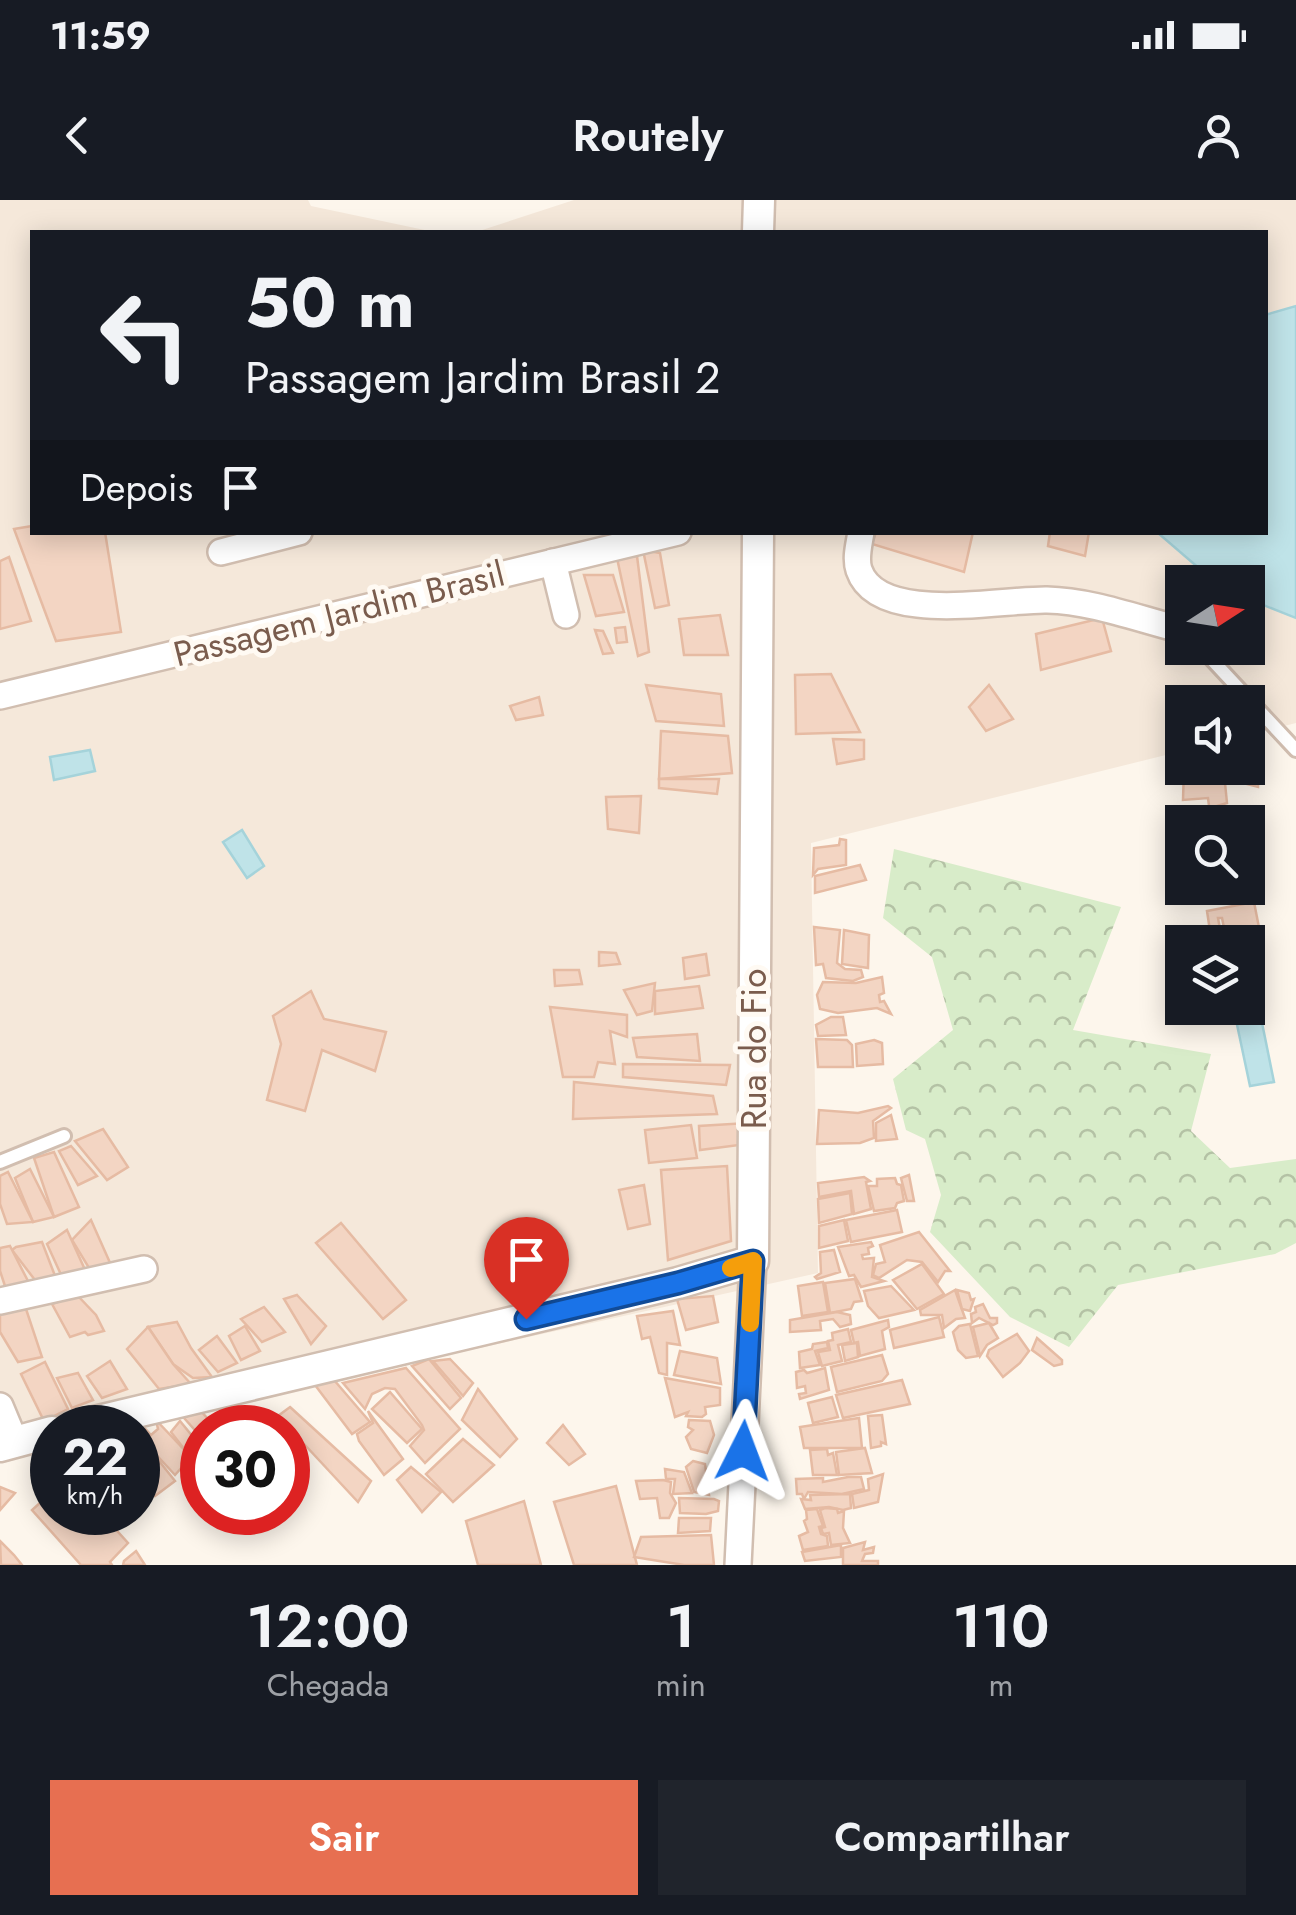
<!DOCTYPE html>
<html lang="pt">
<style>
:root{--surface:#171b24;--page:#20242c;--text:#f1f3f6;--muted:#9ea1a6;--accent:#e76f51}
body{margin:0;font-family:Jost,sans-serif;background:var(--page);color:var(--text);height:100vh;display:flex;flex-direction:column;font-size:38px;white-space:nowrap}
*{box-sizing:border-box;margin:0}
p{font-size:32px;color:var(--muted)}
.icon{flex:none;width:55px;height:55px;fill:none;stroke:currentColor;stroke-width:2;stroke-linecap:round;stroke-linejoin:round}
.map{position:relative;height:1365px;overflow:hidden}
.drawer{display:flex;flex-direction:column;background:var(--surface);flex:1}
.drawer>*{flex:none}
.guide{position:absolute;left:30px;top:30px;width:1238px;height:305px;border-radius:0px;box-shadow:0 5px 25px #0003;background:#171b24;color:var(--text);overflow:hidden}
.needle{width:65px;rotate:78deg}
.buttons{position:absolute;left:1165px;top:365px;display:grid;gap:20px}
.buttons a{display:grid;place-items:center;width:100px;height:100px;border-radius:0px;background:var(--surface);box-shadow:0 5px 25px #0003;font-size:50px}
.speed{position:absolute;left:30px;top:1205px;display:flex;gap:20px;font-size:50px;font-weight:700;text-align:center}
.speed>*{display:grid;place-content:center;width:130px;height:130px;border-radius:50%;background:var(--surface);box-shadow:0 5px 25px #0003;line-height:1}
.speed small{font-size:25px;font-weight:400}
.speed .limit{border:15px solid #d22;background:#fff;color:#111}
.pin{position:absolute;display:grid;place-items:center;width:85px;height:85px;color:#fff;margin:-102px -42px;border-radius:50% 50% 50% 0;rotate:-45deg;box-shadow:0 0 10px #0007}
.pin .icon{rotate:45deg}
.me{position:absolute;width:110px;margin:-55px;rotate:3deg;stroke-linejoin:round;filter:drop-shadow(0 0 8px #0008)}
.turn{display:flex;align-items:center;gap:35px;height:210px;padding:0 50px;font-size:45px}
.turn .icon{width:130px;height:130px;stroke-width:2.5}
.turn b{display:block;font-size:70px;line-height:85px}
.then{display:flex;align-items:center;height:95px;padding:0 50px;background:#0003;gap:20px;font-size:38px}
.eta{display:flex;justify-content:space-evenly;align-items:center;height:170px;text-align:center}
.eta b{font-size:60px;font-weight:600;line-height:70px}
.cta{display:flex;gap:20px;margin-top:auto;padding:20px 50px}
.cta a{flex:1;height:115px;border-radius:0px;background:var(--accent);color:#fff;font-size:40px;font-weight:600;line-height:115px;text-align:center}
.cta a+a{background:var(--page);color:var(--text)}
.status{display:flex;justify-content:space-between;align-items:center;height:70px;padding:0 50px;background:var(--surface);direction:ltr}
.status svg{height:28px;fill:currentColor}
header{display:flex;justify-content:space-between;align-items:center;height:130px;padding:0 50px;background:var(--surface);font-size:45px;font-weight:600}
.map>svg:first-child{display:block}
.residential{fill:#f5e8da;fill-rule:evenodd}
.forest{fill:url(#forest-crowns)}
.water{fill:#bfe3e8;stroke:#a5d3da;stroke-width:2.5}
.building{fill:#f3d5c3;stroke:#e6bba3;stroke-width:2.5}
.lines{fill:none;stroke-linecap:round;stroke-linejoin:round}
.service-casing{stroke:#d1beb0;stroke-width:18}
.minor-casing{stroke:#d1beb0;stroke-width:30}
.tertiary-casing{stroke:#d1beb0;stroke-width:35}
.service{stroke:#fff;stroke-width:12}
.minor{stroke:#fff;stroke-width:25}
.tertiary{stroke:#fff;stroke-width:30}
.route-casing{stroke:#114b97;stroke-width:25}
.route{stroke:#1a73e8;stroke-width:18}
.slow{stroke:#f59e0b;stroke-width:18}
.labels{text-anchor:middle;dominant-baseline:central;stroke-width:10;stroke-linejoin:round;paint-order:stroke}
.street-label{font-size:35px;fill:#7a5c4d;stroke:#fffaf3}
</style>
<div class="status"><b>11:59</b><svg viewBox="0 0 49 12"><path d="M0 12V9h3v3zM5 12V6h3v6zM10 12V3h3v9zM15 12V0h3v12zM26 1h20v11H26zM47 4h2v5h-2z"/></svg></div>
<header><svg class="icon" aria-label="back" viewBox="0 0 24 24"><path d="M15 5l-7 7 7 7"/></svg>Routely<svg class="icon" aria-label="person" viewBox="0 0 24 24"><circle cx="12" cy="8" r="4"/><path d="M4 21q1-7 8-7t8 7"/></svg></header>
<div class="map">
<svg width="1296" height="1365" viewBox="0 0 1296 1365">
<defs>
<pattern id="forest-crowns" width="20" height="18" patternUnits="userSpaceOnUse" patternTransform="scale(2.5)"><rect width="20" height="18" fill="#d8ecc9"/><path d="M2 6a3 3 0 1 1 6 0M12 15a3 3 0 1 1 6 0" fill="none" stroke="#b4c2a5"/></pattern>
</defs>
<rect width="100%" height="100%" fill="#fdf6ec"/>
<path class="residential" d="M 0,0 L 308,0 L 311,6 L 434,32 L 32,32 L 32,332 L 1265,332 L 1265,32 L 476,32 L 574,0 L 1296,0 L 1296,523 L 1248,535 L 1248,502 L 1182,502 L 1182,551 L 811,643 L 818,1073 L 0,1254 ZM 1182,382 L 1248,382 L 1248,448 L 1182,448 Z"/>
<polygon class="forest" points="894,649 1121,707 1073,830 1211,854 1191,931 1230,968 1296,959 1296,1043 1275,1054 1118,1085 1069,1147 1010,1117 930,1032 941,995 925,939 906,930 893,879 953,830 932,757 883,718"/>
<g class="water">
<polygon points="1296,106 1296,418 1248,399 1248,382 1215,382 1158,333 1265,332 1265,115"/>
<polygon points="90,550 95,571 54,580 50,557"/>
<polygon points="242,630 264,666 247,678 223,642"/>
<polygon points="1260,813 1274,882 1250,886 1236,820"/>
</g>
<g class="building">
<polygon points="32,326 32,332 105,332 121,432 56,441 14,329"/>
<polygon points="876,332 973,332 964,372 872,344"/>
<polygon points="1050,332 1089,332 1085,356 1048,346"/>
<polygon points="643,350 660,353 669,405 655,408"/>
<polygon points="637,356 649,452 638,456 617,358"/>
<polygon points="9,357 31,421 0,429 0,361"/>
<polygon points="584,375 613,375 624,412 596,416"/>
<polygon points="720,415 728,455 684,455 679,419"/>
<polygon points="1102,418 1111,451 1041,470 1036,434"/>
<polygon points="625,427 627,442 617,443 615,428"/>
<polygon points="595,430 603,431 613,453 603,454"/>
<polygon points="831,474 860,532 796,534 795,475"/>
<polygon points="646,485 721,494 724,526 656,521"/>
<polygon points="989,485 1013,519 986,531 969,507"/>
<polygon points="539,497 543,515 516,520 510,506"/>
<polygon points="661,531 728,536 732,573 659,579"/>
<polygon points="833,539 864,540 864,559 837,564"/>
<polygon points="1256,542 1259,566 1258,587 1247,584 1244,568 1224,568 1248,568 1248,544"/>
<polygon points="1184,568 1218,568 1225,583 1227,603 1214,607 1209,606 1208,598 1183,600"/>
<polygon points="659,579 719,579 717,594 659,588"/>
<polygon points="641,596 639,633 608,629 606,597"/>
<polygon points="840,639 846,640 846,665 818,669 813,675 814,648 839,645"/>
<polygon points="860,665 866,680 815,693 815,676"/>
<polygon points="1254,702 1263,748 1248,752 1248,742 1227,742 1222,718 1218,718 1220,729 1210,731 1207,711"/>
<polygon points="814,727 840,730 837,763 845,769 861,770 863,777 853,781 826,778 823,764 816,765"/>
<polygon points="844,730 869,735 868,768 842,764"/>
<polygon points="599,752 616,753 620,764 599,766"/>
<polygon points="706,754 709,775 685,779 683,758"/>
<polygon points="554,770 579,770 582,784 555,786"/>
<polygon points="882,777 884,793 879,795 880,802 884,801 891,814 877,808 838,813 820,809 817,795 823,782 856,783"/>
<polygon points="655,783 652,811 637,815 624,790"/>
<polygon points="699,786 703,808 655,814 655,791"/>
<polygon points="311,791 324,819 386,832 375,871 322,850 305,911 267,900 281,844 273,816"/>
<polygon points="550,807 627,815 627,837 610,831 615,864 598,862 594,877 563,877"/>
<polygon points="831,817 843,817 846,835 818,836 816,825"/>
<polygon points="697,834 700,861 637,857 633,838"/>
<polygon points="816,839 847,840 852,845 853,867 818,867"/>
<polygon points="874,840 882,843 883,864 857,866 856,844"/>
<polygon points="623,864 730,865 726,885 623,877"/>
<polygon points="574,882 713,896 717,914 573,919"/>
<polygon points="888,906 891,908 873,921 874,938 860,943 817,944 819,910 858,913"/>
<polygon points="891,915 897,939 876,941 876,923"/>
<polygon points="747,923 747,944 700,950 699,926"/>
<polygon points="691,925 697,958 649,963 645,930"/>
<polygon points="103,929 128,967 107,980 75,941"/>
<polygon points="71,946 97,976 78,985 59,951"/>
<polygon points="54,952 79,1007 54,1017 34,958"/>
<polygon points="727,966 731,1041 668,1060 661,970"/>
<polygon points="30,969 54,1017 33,1022 15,978"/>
<polygon points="8,972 33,1022 7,1024 0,1004 0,976"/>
<polygon points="909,975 914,1001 907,1001 901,978"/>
<polygon points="864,977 870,981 866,982 871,1009 854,1014 851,991 819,997 818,983"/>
<polygon points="895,978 897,984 901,985 904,1001 897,1003 895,1008 874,1011 868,986 877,986 877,979"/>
<polygon points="644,985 650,1024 628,1029 619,990"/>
<polygon points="850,993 852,1014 819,1023 818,999"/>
<polygon points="897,1010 902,1032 851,1042 846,1020"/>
<polygon points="91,1020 111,1065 89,1068 72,1040"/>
<polygon points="844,1020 848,1041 819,1048 819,1026"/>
<polygon points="341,1023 406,1100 383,1119 316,1043"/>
<polygon points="67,1030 86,1072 63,1079 47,1044"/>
<polygon points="919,1032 950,1071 945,1071 938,1082 922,1062 907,1060 879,1078 873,1075 876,1064 885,1062 880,1045"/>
<polygon points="42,1042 57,1081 38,1084 12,1050 16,1047"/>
<polygon points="871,1042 873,1046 868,1048 869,1054 862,1055 863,1059 874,1058 872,1077 884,1081 861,1087 854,1075 849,1076 838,1047"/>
<polygon points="10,1046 30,1085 6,1089 0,1071 0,1048"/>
<polygon points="834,1050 840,1072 817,1079 815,1077 821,1073 820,1052"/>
<polygon points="922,1064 944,1094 917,1109 893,1080"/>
<polygon points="855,1079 862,1101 854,1102 851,1109 830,1113 825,1083"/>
<polygon points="823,1082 828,1112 802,1116 798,1086"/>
<polygon points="891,1086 914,1110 879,1118 868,1106 864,1091"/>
<polygon points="955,1090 965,1118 956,1119 944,1128 942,1115 921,1115 920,1110"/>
<polygon points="957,1090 969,1093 971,1100 974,1099 970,1111 962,1109"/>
<polygon points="77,1095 96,1115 104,1131 88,1135 85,1132 70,1137 52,1104"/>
<polygon points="297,1095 326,1126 311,1144 284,1099"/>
<polygon points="713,1096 718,1122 686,1130 677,1099"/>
<polygon points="24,1103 42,1157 18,1162 0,1132 0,1109"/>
<polygon points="983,1104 990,1118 997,1118 997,1123 993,1125 979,1118 972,1123 971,1114 976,1112 975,1107"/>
<polygon points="264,1107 285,1132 262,1142 241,1119"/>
<polygon points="673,1111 680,1145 667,1143 667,1175 659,1173 650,1137 642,1139 637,1116"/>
<polygon points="837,1112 850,1115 851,1124 840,1127 833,1119 820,1121 821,1130 790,1132 790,1120"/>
<polygon points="939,1117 944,1137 894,1148 890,1130"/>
<polygon points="888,1120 889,1127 882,1131 885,1149 860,1156 858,1142 854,1143 851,1130"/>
<polygon points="177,1122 191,1148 212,1177 193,1178 173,1164 148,1127"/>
<polygon points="989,1123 998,1138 987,1145 980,1156 973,1127"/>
<polygon points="970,1124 978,1156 966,1158 958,1150 953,1132 959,1126"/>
<polygon points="245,1126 260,1151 241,1160 229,1136"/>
<polygon points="148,1127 173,1164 191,1184 159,1189 127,1149"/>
<polygon points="848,1129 851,1142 838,1145 842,1161 822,1166 818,1152 830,1150 828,1141 833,1140 832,1133"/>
<polygon points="1017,1134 1029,1151 1020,1163 1003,1177 987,1156 989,1150"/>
<polygon points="217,1136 237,1163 218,1172 199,1150"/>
<polygon points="1037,1138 1062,1160 1062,1164 1054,1166 1032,1150"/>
<polygon points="827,1142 828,1148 815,1151 820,1165 800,1168 799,1152 812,1149 813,1144"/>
<polygon points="857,1143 858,1157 845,1161 842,1145"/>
<polygon points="680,1151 717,1158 721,1184 674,1175"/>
<polygon points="882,1155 888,1174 882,1181 837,1192 831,1167"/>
<polygon points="429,1159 461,1198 450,1209 412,1166"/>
<polygon points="450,1159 473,1183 463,1196 433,1161"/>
<polygon points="110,1161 127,1189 102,1198 87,1176"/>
<polygon points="45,1162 68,1209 44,1221 21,1174"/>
<polygon points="406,1168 460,1229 425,1263 410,1246 424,1230 422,1225 395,1189 385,1188 372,1194 365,1209 343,1183"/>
<polygon points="825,1168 829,1190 800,1199 799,1194 806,1193 805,1186 797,1188 796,1172 804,1170 807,1173"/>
<polygon points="78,1173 93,1200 72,1208 57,1178"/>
<polygon points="665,1178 720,1188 720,1205 705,1207 706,1214 702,1217 686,1216 688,1212 675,1217"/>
<polygon points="334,1180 370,1222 352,1234 315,1185"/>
<polygon points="902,1180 910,1204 843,1218 836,1195"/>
<polygon points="478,1189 517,1239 500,1257 462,1220"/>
<polygon points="390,1192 422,1229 407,1243 372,1209"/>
<polygon points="832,1197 838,1217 813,1223 808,1203"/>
<polygon points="227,1204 249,1228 223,1228 216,1219"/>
<polygon points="290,1207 371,1281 358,1302 278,1216"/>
<polygon points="200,1210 216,1228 202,1228 202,1238 184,1218"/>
<polygon points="368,1211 403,1259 384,1275 359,1241 357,1234 373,1223"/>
<polygon points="882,1215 886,1244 881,1242 881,1246 871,1248 868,1216"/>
<polygon points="859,1218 862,1248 804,1248 800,1227"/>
<polygon points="156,1220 191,1257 175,1275 138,1235 138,1228 130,1228 140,1223 151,1235 158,1229"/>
<polygon points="689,1220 710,1221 714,1235 707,1253 691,1249 686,1237 693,1230 688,1227"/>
<polygon points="180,1221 202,1248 202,1257 195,1263 171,1232"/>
<polygon points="563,1225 585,1254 569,1265 547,1243"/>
<polygon points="463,1239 494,1265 453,1302 426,1274"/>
<polygon points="144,1242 175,1281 155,1296 138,1274 138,1246"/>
<polygon points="52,1247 52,1269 37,1252"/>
<polygon points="865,1248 872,1273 839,1275 836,1252"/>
<polygon points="827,1249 828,1255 833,1253 837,1275 813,1275 810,1250"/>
<polygon points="693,1261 705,1264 709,1295 694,1292 686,1267"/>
<polygon points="411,1267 441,1292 422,1312 397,1280"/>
<polygon points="665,1269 684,1272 692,1293 673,1294 675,1279 666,1279"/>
<polygon points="883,1274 878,1302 854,1308 852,1294 869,1290 868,1279"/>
<polygon points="848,1277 861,1277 864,1289 842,1294 808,1292 804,1299 802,1294 797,1294 796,1279 823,1278 823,1282"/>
<polygon points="663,1280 671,1282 670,1293 676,1303 669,1318 660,1318 657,1298 640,1299 636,1281"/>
<polygon points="616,1286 637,1365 574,1365 554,1302"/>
<polygon points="0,1287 15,1293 0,1310"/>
<polygon points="52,1292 52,1312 100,1312 128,1343 110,1362 112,1365 81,1365 32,1310"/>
<polygon points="850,1294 851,1308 843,1310 829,1307 805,1309 801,1299 811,1300 810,1295"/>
<polygon points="679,1298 714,1299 719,1301 718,1311 706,1314 680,1313"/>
<polygon points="524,1301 541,1365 478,1365 466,1321"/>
<polygon points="825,1308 837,1309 838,1313 844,1311 843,1328 850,1343 831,1345 829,1333 823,1334 821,1328 825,1327 820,1310"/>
<polygon points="817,1309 823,1326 819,1327 821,1334 827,1336 828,1346 803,1350 799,1336 808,1332 804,1321 807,1319 806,1310"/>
<polygon points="679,1318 711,1318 710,1331 678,1333"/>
<polygon points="711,1335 714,1365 684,1365 634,1357 641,1337"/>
<polygon points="0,1341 14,1355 22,1365 1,1365"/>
<polygon points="865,1342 863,1350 874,1347 873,1353 865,1354 862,1361 878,1361 878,1365 843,1365 843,1348"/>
<polygon points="841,1345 841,1357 805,1361 802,1352"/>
<polygon points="136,1351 145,1365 123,1365 124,1361"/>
</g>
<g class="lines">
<g class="service-casing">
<g id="service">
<polyline points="1201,448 1296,550"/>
<polyline points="0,962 64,936"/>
</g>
</g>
<g class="minor-casing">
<g id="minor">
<path d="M 861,332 C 859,345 855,358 859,370 C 878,426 1002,399 1047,400 C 1090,401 1133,417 1175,428 L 1182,433"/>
<polyline points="221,352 299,332"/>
<polyline points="553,362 566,415"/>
<polyline points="0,496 678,332"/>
<polyline points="0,1101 144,1069"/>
<polyline points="0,1206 15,1242"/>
<polyline points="738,1365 753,1061"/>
</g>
</g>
<g class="tertiary-casing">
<g id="tertiary">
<polyline points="758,32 759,0"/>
<polyline points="69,1228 678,1083 753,1061 758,332"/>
<polyline points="0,1246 52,1232"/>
</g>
</g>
<use href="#service" class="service"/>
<use href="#minor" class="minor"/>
<use href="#tertiary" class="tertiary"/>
</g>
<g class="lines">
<g class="route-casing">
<polyline id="route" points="526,1119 678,1083 753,1061 743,1251"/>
</g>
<use href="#route" class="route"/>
<polyline class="slow" points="731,1068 753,1061 750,1123"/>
</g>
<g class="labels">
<g class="street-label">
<text transform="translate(339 414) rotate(-14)">Passagem Jardim Brasil</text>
<text transform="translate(754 849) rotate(-90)">Rua do Fio</text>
</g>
</g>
</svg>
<div class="buttons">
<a><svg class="needle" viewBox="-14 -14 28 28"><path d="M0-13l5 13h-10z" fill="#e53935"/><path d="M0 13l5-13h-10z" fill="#9ea1a6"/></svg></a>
<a><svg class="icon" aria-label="sound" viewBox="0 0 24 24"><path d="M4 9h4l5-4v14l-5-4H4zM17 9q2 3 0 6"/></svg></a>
<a><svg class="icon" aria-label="search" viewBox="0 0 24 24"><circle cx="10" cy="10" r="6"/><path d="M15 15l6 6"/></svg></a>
<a><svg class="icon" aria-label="layers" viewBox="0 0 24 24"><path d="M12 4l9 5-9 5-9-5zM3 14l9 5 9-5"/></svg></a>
</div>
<div class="speed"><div>22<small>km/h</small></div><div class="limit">30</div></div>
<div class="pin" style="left:526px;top:1119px;background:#d93025"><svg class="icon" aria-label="arrive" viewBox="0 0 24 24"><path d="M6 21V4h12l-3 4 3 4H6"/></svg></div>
<svg class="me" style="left:743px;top:1251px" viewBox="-20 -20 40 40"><path d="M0-17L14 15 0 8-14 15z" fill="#1a73e8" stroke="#fff" stroke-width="4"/></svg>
<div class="guide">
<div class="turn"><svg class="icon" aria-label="left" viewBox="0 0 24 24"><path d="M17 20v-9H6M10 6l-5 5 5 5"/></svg><div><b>50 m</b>Passagem Jardim Brasil 2</div></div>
<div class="then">Depois<svg class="icon" aria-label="arrive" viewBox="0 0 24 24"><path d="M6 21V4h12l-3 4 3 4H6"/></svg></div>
</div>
</div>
<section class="drawer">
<div class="eta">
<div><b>12:00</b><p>Chegada</p></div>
<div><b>1</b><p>min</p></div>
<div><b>110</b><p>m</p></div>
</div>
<div class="cta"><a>Sair</a><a>Compartilhar</a></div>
</section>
